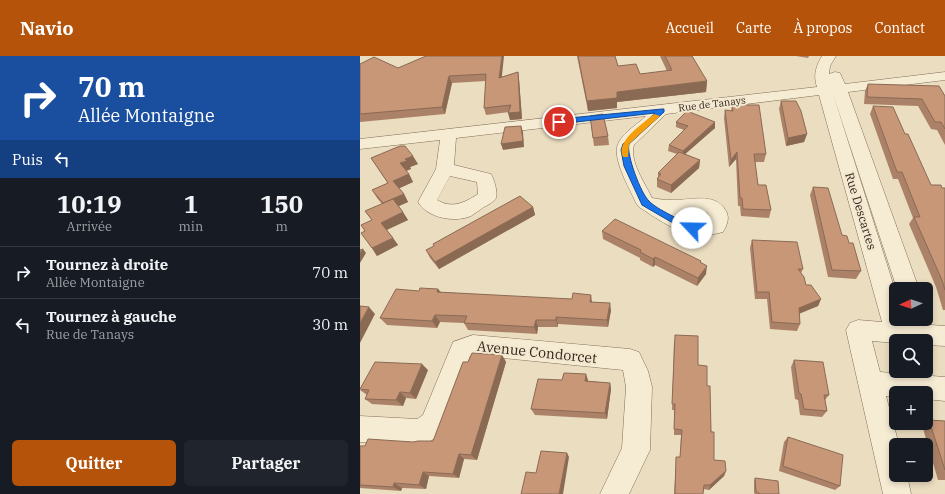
<!DOCTYPE html>
<html lang="fr">
<meta charset="utf-8">
<style>
:root{--surface:#171b24;--page:#20242c;--text:#f1f3f6;--muted:#9ea1a6;--line:#363941;--accent:#b45309}
body{margin:0;font-family:"IBM Plex Serif",serif;background:var(--page);color:var(--text);height:100vh;display:flex;flex-direction:column;font-size:15px;white-space:nowrap}
*{box-sizing:border-box;margin:0}
p{font-size:13px;color:var(--muted)}
.icon{flex:none;width:22px;height:22px;fill:none;stroke:currentColor;stroke-width:2;stroke-linecap:round;stroke-linejoin:round}
.map{position:relative;flex:1;overflow:hidden}
.sheet{display:flex;flex-direction:column;background:var(--surface);width:360px}
.sheet>*{flex:none}
.guide{background:#1a4fa0;color:#fff;overflow:hidden}
.needle{width:26px;rotate:267deg}
.controls{position:absolute;left:529px;top:226px;display:grid;gap:8px}
.controls a{display:grid;place-items:center;width:44px;height:44px;border-radius:6px;background:var(--surface);box-shadow:0 2px 6px #0003;font-size:20px}
.pin{position:absolute;display:grid;place-items:center;width:34px;height:34px;color:#fff;margin:-17px;border:2px solid #fff;border-radius:50%;box-shadow:0 1px 4px #0007}
.me{position:absolute;width:44px;margin:-22px;rotate:294deg;stroke-linejoin:round;filter:drop-shadow(0 0 3px #0008)}
.turn{display:flex;align-items:center;gap:14px;height:84px;padding:0 12px;font-size:18px}
.turn .icon{width:52px;height:52px;stroke-width:2.5}
.turn b{display:block;font-size:28px;line-height:34px}
.then{display:flex;align-items:center;height:38px;padding:0 12px;background:#0003;gap:8px;font-size:15px}
.eta{display:flex;justify-content:space-evenly;align-items:center;height:68px;text-align:center}
.eta b{font-size:24px;font-weight:700;line-height:28px}
.button{display:flex;gap:8px;margin-top:auto;padding:8px 12px}
.button a{flex:1;height:46px;border-radius:6px;background:var(--accent);color:#fff;font-size:16px;font-weight:700;line-height:46px;text-align:center}
.button a+a{background:var(--page);color:var(--text)}
ul{padding:0;list-style:none}
li{display:flex;align-items:center;gap:12px;height:52px;padding:0 12px;border-top:1px solid var(--line)}
li div{flex:1}
li b{display:block;font-size:15px}
li em{font-style:normal}
header{display:flex;align-items:center;gap:24px;box-sizing:border-box;height:56px;padding:0 20px;background:var(--accent);color:#fff}
header strong{font-size:19px}
nav{display:flex;gap:22px;margin-inline-start:auto;font-size:14px}
main{display:flex;flex:1;min-height:0}
.map>svg:first-child{display:block}
.lines{fill:none;stroke-linecap:round;stroke-linejoin:round}
.street-casing{stroke:#836f59;stroke-width:1}
.street{fill:#f6ebd3;fill-rule:evenodd}
.wall{fill:#ab8267}
.shaded-wall{fill:#8b6a54}
.building{fill:#c79778;stroke:#8b6a54}
.route{fill:#1a73e8;stroke:#114b97}
.slow{fill:#f59e0b}
.labels{text-anchor:middle;dominant-baseline:central;stroke-width:4;stroke-linejoin:round;paint-order:stroke}
.far-street-label{font-size:10px;fill:#33271d;stroke:#f3e8cf}
.street-label{font-size:12px;fill:#33271d;stroke:#f3e8cf}
.near-street-label{font-size:14px;fill:#33271d;stroke:#f3e8cf}
</style>
<header>
<strong>Navio</strong>
<nav><a>Accueil</a><a>Carte</a><a>À propos</a><a>Contact</a></nav>
</header>
<main>
<section class="sheet">
<div class="guide">
<div class="turn"><svg class="icon" aria-label="right" viewBox="0 0 24 24"><path d="M7 20v-9h11M14 6l5 5-5 5"/></svg><div><b>70 m</b>Allée Montaigne</div></div>
<div class="then">Puis<svg class="icon" aria-label="left" viewBox="0 0 24 24"><path d="M17 20v-9H6M10 6l-5 5 5 5"/></svg></div>
</div>
<div class="eta">
<div><b>10:19</b><p>Arrivée</p></div>
<div><b>1</b><p>min</p></div>
<div><b>150</b><p>m</p></div>
</div>
<ul>
<li><svg class="icon" aria-label="right" viewBox="0 0 24 24"><path d="M7 20v-9h11M14 6l5 5-5 5"/></svg><div><b>Tournez à droite</b><p>Allée Montaigne</p></div><em>70 m</em></li>
<li><svg class="icon" aria-label="left" viewBox="0 0 24 24"><path d="M17 20v-9H6M10 6l-5 5 5 5"/></svg><div><b>Tournez à gauche</b><p>Rue de Tanays</p></div><em>30 m</em></li>
</ul>
<div class="button"><a>Quitter</a><a>Partager</a></div>
</section>
<div class="map">
<svg width="585" height="438" viewBox="0 0 585 438">
<rect width="100%" height="100%" fill="#ebddc0"/>
<g class="lines">
<g class="street-casing">
<g id="street">
<path d="M 462,0 L 476,0 L 470,10 L 469,18 L 475,16 L 480,17 L 485,28 L 585,16 L 585,24 L 488,36 L 559,233 L 537,233 L 473,38 L 536,237 L 536,263 L 544,263 L 545,267 L 585,270 L 585,290 L 566,289 L 566,285 L 536,285 L 536,287 L 512,285 L 520,316 L 585,321 L 585,345 L 566,343 L 566,337 L 536,337 L 536,341 L 526,340 L 539,389 L 536,389 L 536,419 L 547,419 L 551,438 L 523,438 L 486,274 L 490,267 L 498,264 L 522,266 L 459,39 L 306,58 L 274,89 C 269,105 285,127 292,142 C 298,143 304,144 311,144 C 329,145 355,135 366,155 C 370,162 367,169 363,176 C 328,186 307,169 279,151 L 276,147 C 270,133 250,100 259,86 C 264,76 278,68 286,60 L 96,82 L 94,109 L 131,118 C 134,123 138,136 136,142 C 134,146 128,149 124,151 C 120,154 115,157 111,160 C 95,167 67,162 58,146 L 76,113 L 80,84 L 0,93 L 0,83 L 457,31 C 453,19 456,10 462,0 ZM 90,120 L 117,126 L 118,138 C 104,147 92,153 77,144 ZM 346,156 L 348,158 L 349,164 C 340,170 325,162 317,157 Z"/>
<polygon points="113,279 270,293 279,296 288,315 292,331 290,394 269,438 240,438 262,392 266,331 263,314 113,299 110,300 82,377 69,386 60,390 0,386 0,360 57,363 63,359 93,286"/>
</g>
</g>
<use href="#street" class="street"/>
</g>
<g class="wall">
<polygon points="66,0 142,21 158,16 159,23 162,63 150,64 149,56 126,59 124,52 126,25 92,27 85,58 0,66 0,8 38,12"/>
<polygon points="217,0 255,0 258,10 280,18 307,15 300,0 332,0 347,25 346,36 257,46 257,52 228,55"/>
<polygon points="436,0 449,0 448,2"/>
<polygon points="508,28 585,40 585,89 577,74 571,73 558,50 504,48 505,35"/>
<polygon points="421,45 447,78 444,86 426,90 419,53"/>
<polygon points="372,49 406,98 404,106 395,106 398,129 411,154 409,162 381,160 380,150 378,150 376,103 369,111 364,62 365,54 371,55"/>
<polygon points="513,50 545,78 571,129 582,132 585,132 585,254 583,254 576,231 549,168 553,162 538,123 533,123 510,58"/>
<polygon points="230,60 248,80 249,89 234,90"/>
<polygon points="316,66 355,66 355,72 325,98 340,104 339,112 311,137 297,131 297,123 298,121 298,117 317,98 308,95 309,89 324,74 316,71"/>
<polygon points="11,102 58,108 50,111 51,113 46,115 49,118 53,126 39,132 44,138 48,146 38,150 48,164 27,174 38,189 17,200 12,192 5,175 12,164 5,155 22,148 17,142 12,134 28,127"/>
<polygon points="453,131 482,179 489,187 501,215 496,223 468,221 450,139"/>
<polygon points="173,151 175,159 79,213 70,202 66,194"/>
<polygon points="242,175 341,205 341,207 346,218 337,230 295,209 293,211 280,204 280,202 243,183"/>
<polygon points="392,184 443,213 441,217 446,229 461,243 458,250 439,258 440,268 437,275 410,273 407,243 395,243 390,192"/>
<polygon points="78,233 81,236 232,246 251,254 248,271 198,268 198,271 178,271 177,278 108,274 104,267 80,266 77,272 27,269 20,262 59,235"/>
<polygon points="314,286 338,309 347,330 354,404 366,415 364,420 349,434 343,433 343,438 314,438 316,406 316,401 320,401 321,379 314,379 314,354 312,354"/>
<polygon points="142,299 146,306 117,404 104,403 99,422 69,420 66,433 42,432 41,435 0,432 0,390 5,390 73,385 108,306"/>
<polygon points="434,304 469,339 465,344 467,355 462,361 440,359 438,344 435,343 431,311"/>
<polygon points="68,314 56,343 46,342 43,350 12,348 5,343 7,339 0,334"/>
<polygon points="228,324 228,325 250,327 251,333 247,363 175,359 171,353"/>
<polygon points="569,364 585,365 585,424 578,424 562,369 565,367 566,367 566,366"/>
<polygon points="428,381 480,430 475,434 419,415 424,386"/>
<polygon points="395,422 419,438 395,438 394,437 394,425"/>
</g>
<g class="shaded-wall">
<polygon points="142,0 144,0 141,29 139,22"/>
<polygon points="158,16 159,23 162,63 150,64 148,57"/>
<polygon points="89,20 92,27 85,58 82,51"/>
<polygon points="347,25 346,36 257,46 257,52 228,55 227,45 257,36"/>
<polygon points="355,66 355,72 323,100 323,95"/>
<polygon points="161,70 163,76 164,91 143,94 141,88"/>
<polygon points="447,78 444,86 426,90 428,82"/>
<polygon points="377,96 376,103 369,111 371,104"/>
<polygon points="53,100 58,108 50,111 51,113 45,115 40,107 45,103"/>
<polygon points="340,104 339,112 311,137 311,129"/>
<polygon points="49,118 53,126 38,133 33,125"/>
<polygon points="44,138 48,146 28,155 23,147"/>
<polygon points="173,151 175,159 79,213 75,206"/>
<polygon points="43,156 48,164 26,174 21,167"/>
<polygon points="33,182 38,189 17,200 12,192"/>
<polygon points="3,193 6,197 0,207 0,198"/>
<polygon points="295,201 295,209 293,211 293,203"/>
<polygon points="347,210 346,218 337,230 338,222"/>
<polygon points="78,233 83,240 77,236"/>
<polygon points="231,239 232,246 230,246"/>
<polygon points="461,243 458,250 435,259 439,252"/>
<polygon points="250,247 251,254 248,271 247,264"/>
<polygon points="9,251 15,258 0,287 0,267"/>
<polygon points="75,259 80,266 77,272 72,265"/>
<polygon points="196,261 198,268 198,271 196,264"/>
<polygon points="176,264 178,271 177,278 174,271"/>
<polygon points="142,299 146,306 117,404 111,399"/>
<polygon points="62,308 68,314 56,343 50,337"/>
<polygon points="226,318 228,324 227,332 225,325"/>
<polygon points="250,327 251,333 247,363 245,357"/>
<polygon points="40,336 46,342 43,350 36,344"/>
<polygon points="207,397 209,401 203,438 199,438"/>
<polygon points="99,398 104,403 99,422 93,418"/>
<polygon points="366,415 364,420 349,434 350,429"/>
<polygon points="63,416 69,420 66,433 59,429"/>
<polygon points="34,427 42,432 41,435 33,431"/>
</g>
<g class="building">
<polygon points="66,0 142,0 139,22 158,16 160,56 148,57 151,49 124,52 126,18 89,20 82,51 0,58 0,8 14,1 38,12"/>
<polygon points="218,0 255,0 258,10 276,8 280,18 312,14 305,0 332,0 347,25 257,36 257,42 227,45"/>
<polygon points="508,28 579,30 585,40 585,73 581,66 575,66 562,43 507,41"/>
<polygon points="421,45 436,45 441,55 447,78 428,82"/>
<polygon points="372,49 399,49 406,98 394,98 398,129 406,129 411,154 383,153 382,142 380,142 377,96 371,104 365,54 373,55"/>
<polygon points="513,50 533,51 545,78 548,78 571,129 581,129 582,132 585,132 585,234 582,224 554,161 560,161 542,116 537,116"/>
<polygon points="327,55 355,66 323,95 309,89 328,70 316,66"/>
<polygon points="243,58 248,80 233,82 230,60"/>
<polygon points="161,70 163,85 141,88 145,71"/>
<polygon points="40,90 45,90 53,100 45,103 47,105 40,107 49,118 33,125 44,138 23,147 12,134 28,127 11,102"/>
<polygon points="319,96 340,104 311,129 297,123 301,118 298,117"/>
<polygon points="453,131 468,132 482,179 487,180 489,187 493,187 501,215 472,214"/>
<polygon points="160,140 173,151 75,206 66,194 74,190 73,188"/>
<polygon points="33,143 43,156 21,167 33,182 12,192 1,177 5,175 1,169 12,164 5,155"/>
<polygon points="255,163 341,205 340,206 347,210 338,222 295,201 293,203 280,196 281,194 242,175"/>
<polygon points="392,184 437,186 443,213 438,213 444,221 446,229 451,229 461,243 439,252 440,268 412,266 409,236 397,236"/>
<polygon points="3,193 0,198 0,194"/>
<polygon points="60,232 78,233 77,236 212,243 213,237 231,239 230,246 250,247 247,264 196,261 196,264 176,264 174,271 104,267 107,260 75,259 72,265 20,262 36,233 59,235"/>
<polygon points="0,250 9,251 0,267"/>
<polygon points="315,279 338,280 338,309 347,310 347,330 350,330 351,376 354,376 354,404 365,405 366,415 350,429 344,429 343,438 315,438 316,401 320,401 322,374 314,373 315,348 312,348"/>
<polygon points="112,297 142,299 111,399 99,398 93,418 63,416 59,429 34,427 33,431 0,429 0,390 5,390 8,383 53,386 58,385 73,385 103,306 108,306"/>
<polygon points="434,304 463,306 469,339 464,339 467,355 444,353 441,338 439,337"/>
<polygon points="15,306 62,308 50,337 40,336 36,344 5,343 9,334 0,333"/>
<polygon points="204,317 226,318 225,325 250,327 245,357 171,353 178,323 202,324"/>
<polygon points="569,364 585,365 585,414"/>
<polygon points="428,381 483,399 480,430 423,410"/>
<polygon points="181,395 207,397 199,438 161,438 166,416 176,417"/>
<polygon points="395,422 418,425 419,438 400,438 396,435"/>
</g>
<path class="route" d="M 302,53 L 304,53 L 304,56 L 269,88 C 266,98 281,138 289,145 C 296,153 324,166 335,170 L 336,172 L 332,175 L 318,170 L 282,149 L 264,110 L 261,94 L 263,88 L 295,57 L 199,68 L 196,66 L 199,63 Z"/>
<path class="slow" d="M 294,58 L 300,60 L 269,88 L 268,101 L 263,101 C 255,85 283,68 294,58 Z"/>
<g class="labels">
<g class="far-street-label">
<text transform="translate(352 48) rotate(-7)">Rue de Tanays</text>
</g>
<g class="street-label">
<text transform="translate(501 155) rotate(73)">Rue Descartes</text>
</g>
<g class="near-street-label">
<text transform="translate(177 296) rotate(6)">Avenue Condorcet</text>
</g>
</g>
</svg>
<div class="controls">
<a><svg class="needle" viewBox="-14 -14 28 28"><path d="M0-13l5 13h-10z" fill="#e53935"/><path d="M0 13l5-13h-10z" fill="#9ea1a6"/></svg></a>
<a><svg class="icon" aria-label="search" viewBox="0 0 24 24"><circle cx="10" cy="10" r="6"/><path d="M15 15l6 6"/></svg></a>
<a>+</a>
<a>−</a>
</div>
<div class="pin" style="left:199px;top:66px;background:#d93025"><svg class="icon" aria-label="arrive" viewBox="0 0 24 24"><path d="M6 21V4h12l-3 4 3 4H6"/></svg></div>
<svg class="me" style="left:332px;top:172px" viewBox="-20 -20 40 40"><circle r="19" fill="#fff"/><path d="M0-13L10 11 0 6-10 11z" fill="#1a73e8"/></svg>
</div>
</main>
